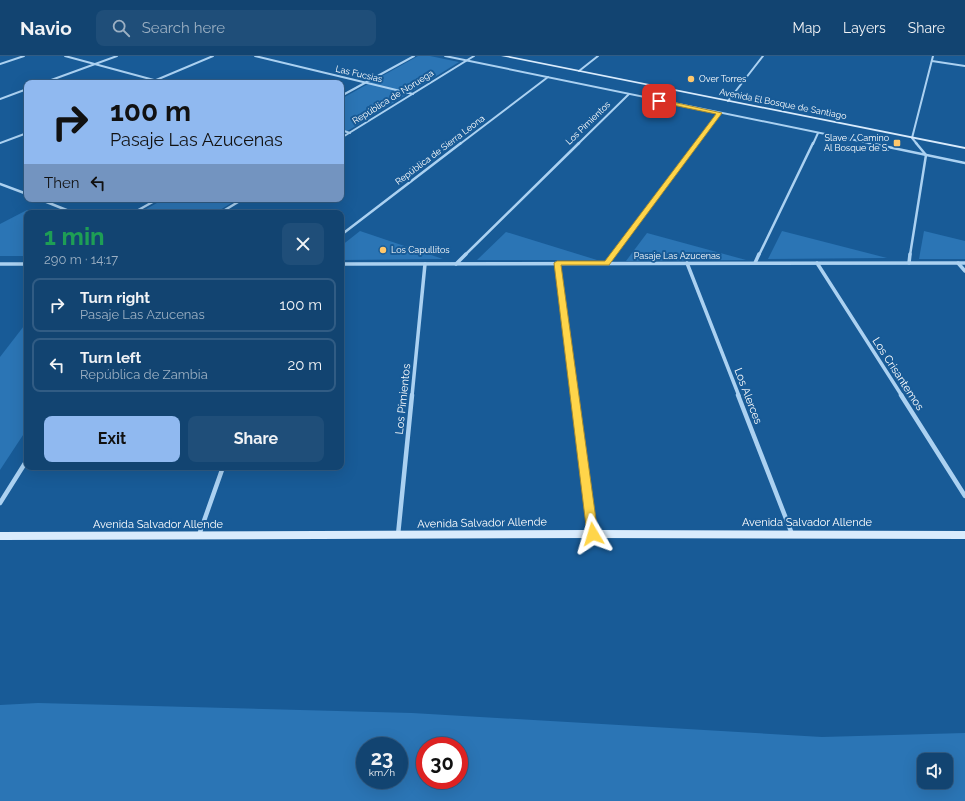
<!DOCTYPE html>
<meta charset="utf-8">
<style>
:root{--surface:#124471;--page:#1f4e79;--text:#f1f3f6;--muted:#9cb0c3;--line:#315c84;--accent:#90b9f0}
body{margin:0;font-family:Raleway,sans-serif;background:var(--page);color:var(--text);height:100vh;display:flex;flex-direction:column;font-size:15px;white-space:nowrap}
*{box-sizing:border-box;margin:0}
p{font-size:13px;color:var(--muted)}
.icon{flex:none;width:22px;height:22px;fill:none;stroke:currentColor;stroke-width:2;stroke-linecap:round;stroke-linejoin:round}
.map{position:relative;flex:1;overflow:hidden}
.sheet{position:absolute;left:24px;top:154px;width:320px;height:260px;display:flex;flex-direction:column;background:var(--surface);border-radius:8px;box-shadow:0 4px 16px #0002,0 0 0 1px var(--line)}
.sheet>*{flex:none}
.hud{position:absolute;left:24px;top:24px;width:320px;height:122px;border-radius:8px;box-shadow:0 4px 16px #0002,0 0 0 1px var(--line);background:#90b9f0;color:#111;overflow:hidden}
.fabs{position:absolute;left:917px;top:697px;display:grid;gap:8px}
.fabs a{display:grid;place-items:center;width:36px;height:36px;border-radius:8px;background:var(--surface);box-shadow:0 4px 16px #0002,0 0 0 1px var(--line);font-size:20px}
.speed{position:absolute;left:356px;top:681px;display:flex;gap:8px;font-size:20px;font-weight:700;text-align:center}
.speed>*{display:grid;place-content:center;width:52px;height:52px;border-radius:50%;background:var(--surface);box-shadow:0 4px 16px #0002,0 0 0 1px var(--line);line-height:1}
.speed small{font-size:10px;font-weight:400}
.speed .limit{border:6px solid #d22;background:#fff;color:#111}
.pin{position:absolute;display:grid;place-items:center;width:34px;height:34px;color:#fff;margin:-17px;border-radius:8px;box-shadow:0 2px 6px #0006}
.me{position:absolute;width:44px;margin:-22px;rotate:353deg;stroke-linejoin:round;filter:drop-shadow(0 0 3px #0008)}
.turn{display:flex;align-items:center;gap:14px;height:84px;padding:0 20px;font-size:18px}
.turn .icon{width:52px;height:52px;stroke-width:2.5}
.turn b{display:block;font-size:28px;line-height:34px}
.then{display:flex;align-items:center;height:38px;padding:0 20px;background:#0003;gap:8px;font-size:15px}
.round{display:grid;place-items:center;flex:none;width:42px;height:42px;border-radius:8px;background:var(--page)}
.summary{display:flex;align-items:center;justify-content:space-between;height:68px;padding:0 20px}
h1{font-size:24px;font-weight:700;line-height:30px;color:#1e9e55}
.action{display:flex;gap:8px;margin-top:auto;padding:8px 20px}
.action a{flex:1;height:46px;border-radius:8px;background:var(--accent);color:#111;font-size:16px;font-weight:700;line-height:46px;text-align:center}
.action a+a{background:var(--page);color:var(--text)}
ul{padding:0;list-style:none}
li{display:flex;align-items:center;gap:12px;height:54px;margin:0 8px 6px;padding:0 12px;border:2px solid var(--line);border-radius:8px}
li div{flex:1}
li b{display:block;font-size:15px}
li em{font-style:normal}
header{display:flex;align-items:center;gap:24px;box-sizing:border-box;height:56px;padding:0 20px;background:var(--surface);border-bottom:1px solid var(--line)}
header strong{font-size:19px}
nav{display:flex;gap:22px;margin-inline-start:auto;font-size:14px}
.search{width:280px;height:36px;background:var(--page);display:flex;align-items:center;gap:10px;box-sizing:border-box;padding:0 14px;border-radius:8px;color:var(--muted);font-size:15px}
.map>svg:first-child{display:block}
.green{fill:#2b75b5;fill-rule:evenodd}
.lines{fill:none;stroke-linecap:round;stroke-linejoin:round}
.street-far3{stroke:#abd1f1;stroke-width:2}
.street-far2{stroke:#abd1f1;stroke-width:2.5}
.street-far1{stroke:#abd1f1;stroke-width:3.5}
.street{stroke:#abd1f1;stroke-width:4.5}
.secondary{fill:#d9ebfc;fill-rule:evenodd}
.route{fill:#ffd54a;stroke:#a68a30}
.poi-dot{fill:#ffc76b;stroke:#185b97;stroke-width:1.5}
.labels{text-anchor:middle;dominant-baseline:central;stroke-width:4;stroke-linejoin:round;paint-order:stroke}
.far-street-label{font-size:9px;fill:#fff;stroke:#185b97}
.far-poi-label{font-size:9px;fill:#fff;stroke:#185b97;text-anchor:start}
.street-label{font-size:11px;fill:#fff;stroke:#185b97}
</style>
<header>
<strong>Navio</strong>
<div class="search"><svg class="icon" aria-label="search" viewBox="0 0 24 24"><circle cx="10" cy="10" r="6"/><path d="M15 15l6 6"/></svg>Search here</div>
<nav><a>Map</a><a>Layers</a><a>Share</a></nav>
</header>
<div class="map">
<svg width="965" height="745" viewBox="0 0 965 745">
<rect width="100%" height="100%" fill="#185b97"/>
<g class="green">
<polygon points="418,0 430,0 459,6 341,79 341,43"/>
<polygon points="164,143 238,143 215,157 139,157"/>
<polygon points="27,154 36,157 27,157 27,200 0,200 0,168"/>
<polygon points="360,175 443,203 341,204 341,190"/>
<polygon points="782,175 887,202 768,203"/>
<polygon points="924,175 965,185 965,203 919,203"/>
<polygon points="506,176 597,204 477,204"/>
<polygon points="647,177 746,204 626,205"/>
<polygon points="27,266 27,373 0,414 0,301"/>
<path d="M 38,647 L 412,657 L 822,681 L 965,677 L 965,745 L 0,745 L 0,649 ZM 365,690 L 399,690 L 399,724 L 365,724 ZM 425,690 L 459,690 L 459,724 L 425,724 ZM 924,704 L 946,704 L 946,726 L 924,726 Z"/>
</g>
<g class="lines">
<g class="street-far3">
<polyline points="65,0 165,27"/>
<polyline points="255,0 413,38"/>
<polyline points="445,0 874,88"/>
<polyline points="932,5 965,10"/>
<polyline points="0,8 24,0"/>
<polyline points="579,15 598,0"/>
<polyline points="43,27 117,0"/>
<polyline points="149,27 213,0"/>
<polyline points="341,40 414,0"/>
<polyline points="0,43 27,33"/>
<polyline points="728,45 763,0"/>
<polyline points="341,74 350,77"/>
<polyline points="341,82 474,0"/>
<polyline points="0,87 27,77"/>
<polyline points="460,88 548,21"/>
<polyline points="578,88 629,38"/>
<polyline points="696,88 720,57"/>
<polyline points="813,88 818,77"/>
<polyline points="917,88 912,82 933,0"/>
</g>
<g class="street-far2">
<polyline points="869,87 965,107"/>
<polyline points="0,128 27,138"/>
<polyline points="39,143 74,157"/>
<polyline points="133,157 158,143"/>
<polyline points="220,157 243,143"/>
<polyline points="341,179 461,87"/>
<polyline points="465,199 579,87"/>
<polyline points="613,199 697,87"/>
<polyline points="759,199 813,87"/>
<polyline points="910,199 926,99 916,87"/>
</g>
<g class="street-far1">
<polyline points="557,207 575,340"/>
<polyline points="607,207 613,198"/>
<polyline points="687,207 739,340"/>
<polyline points="755,207 759,198"/>
<polyline points="817,207 902,340"/>
<polyline points="909,207 910,198"/>
<polyline points="958,207 965,215"/>
<polyline points="0,208 27,208"/>
<polyline points="341,208 965,207"/>
<polyline points="456,208 466,198"/>
<polyline points="412,340 425,208"/>
</g>
<g class="street">
<polyline points="575,339 593,478"/>
<polyline points="738,339 792,478"/>
<polyline points="901,339 965,440"/>
<polyline points="0,447 27,404"/>
<polyline points="199,479 223,411"/>
<polyline points="398,479 412,339"/>
</g>
<g class="secondary">
<polygon points="501,0 509,0 965,91 965,93"/>
<polygon points="593,474 965,475 965,483 593,482 0,484 0,476"/>
</g>
</g>
<polygon class="route" points="659,43 722,57 609,209 561,209 598,478 596,481 589,481 587,478 554,207 557,205 605,205 716,58 658,46"/>
<g class="poi-dot">
<circle cx="691" cy="23" r="4"/>
<rect x="893" y="83" width="8" height="8" rx="2"/>
<circle cx="383" cy="194" r="4"/>
</g>
<g class="labels">
<g class="far-street-label">
<text transform="translate(359 18) rotate(13)">Las Fucsias</text>
<text transform="translate(393 41) rotate(-32)">República de Noruega</text>
<text transform="translate(783 48) rotate(11)">Avenida El Bosque de Santiago</text>
<text transform="translate(588 67) rotate(-44)">Los Pimientos</text>
<text transform="translate(440 94) rotate(-37)">República de Sierra Leona</text>
<text x="677" y="200">Pasaje Las Azucenas</text>
</g>
<g class="far-poi-label">
<text x="699" y="23">Over Torres</text>
<text x="889" y="82" text-anchor="end">Slave / Camino<tspan x="889" dy="10">Al Bosque de S.</tspan></text>
<text x="391" y="194">Los Capullitos</text>
</g>
<g class="street-label">
<text transform="translate(898 318) rotate(57)">Los Crisantemos</text>
<text transform="translate(748 340) rotate(69)">Los Alerces</text>
<text transform="translate(403 343) rotate(-84)">Los Pimientos</text>
<text x="807" y="466">Avenida Salvador Allende</text>
<text transform="translate(482 467) rotate(-1)">Avenida Salvador Allende</text>
<text x="158" y="468">Avenida Salvador Allende</text>
</g>
</g>
</svg>
<div class="fabs">
<a><svg class="icon" aria-label="sound" viewBox="0 0 24 24"><path d="M4 9h4l5-4v14l-5-4H4zM17 9q2 3 0 6"/></svg></a>
</div>
<div class="speed"><div>23<small>km/h</small></div><div class="limit">30</div></div>
<div class="pin" style="left:659px;top:45px;background:#d93025"><svg class="icon" aria-label="arrive" viewBox="0 0 24 24"><path d="M6 21V4h12l-3 4 3 4H6"/></svg></div>
<svg class="me" style="left:593px;top:478px" viewBox="-20 -20 40 40"><path d="M0-17L14 15 0 8-14 15z" fill="#ffd54a" stroke="#fff" stroke-width="4"/></svg>
<div class="hud">
<div class="turn"><svg class="icon" aria-label="right" viewBox="0 0 24 24"><path d="M7 20v-9h11M14 6l5 5-5 5"/></svg><div><b>100 m</b>Pasaje Las Azucenas</div></div>
<div class="then">Then<svg class="icon" aria-label="left" viewBox="0 0 24 24"><path d="M17 20v-9H6M10 6l-5 5 5 5"/></svg></div>
</div>
<section class="sheet">
<div class="summary"><div><h1>1 min</h1><p>290 m · 14:17</p></div><a class="round"><svg class="icon" aria-label="close" viewBox="0 0 24 24"><path d="M6 6l12 12M18 6L6 18"/></svg></a></div>
<ul>
<li><svg class="icon" aria-label="right" viewBox="0 0 24 24"><path d="M7 20v-9h11M14 6l5 5-5 5"/></svg><div><b>Turn right</b><p>Pasaje Las Azucenas</p></div><em>100 m</em></li>
<li><svg class="icon" aria-label="left" viewBox="0 0 24 24"><path d="M17 20v-9H6M10 6l-5 5 5 5"/></svg><div><b>Turn left</b><p>República de Zambia</p></div><em>20 m</em></li>
</ul>
<div class="action"><a>Exit</a><a>Share</a></div>
</section>
</div>
